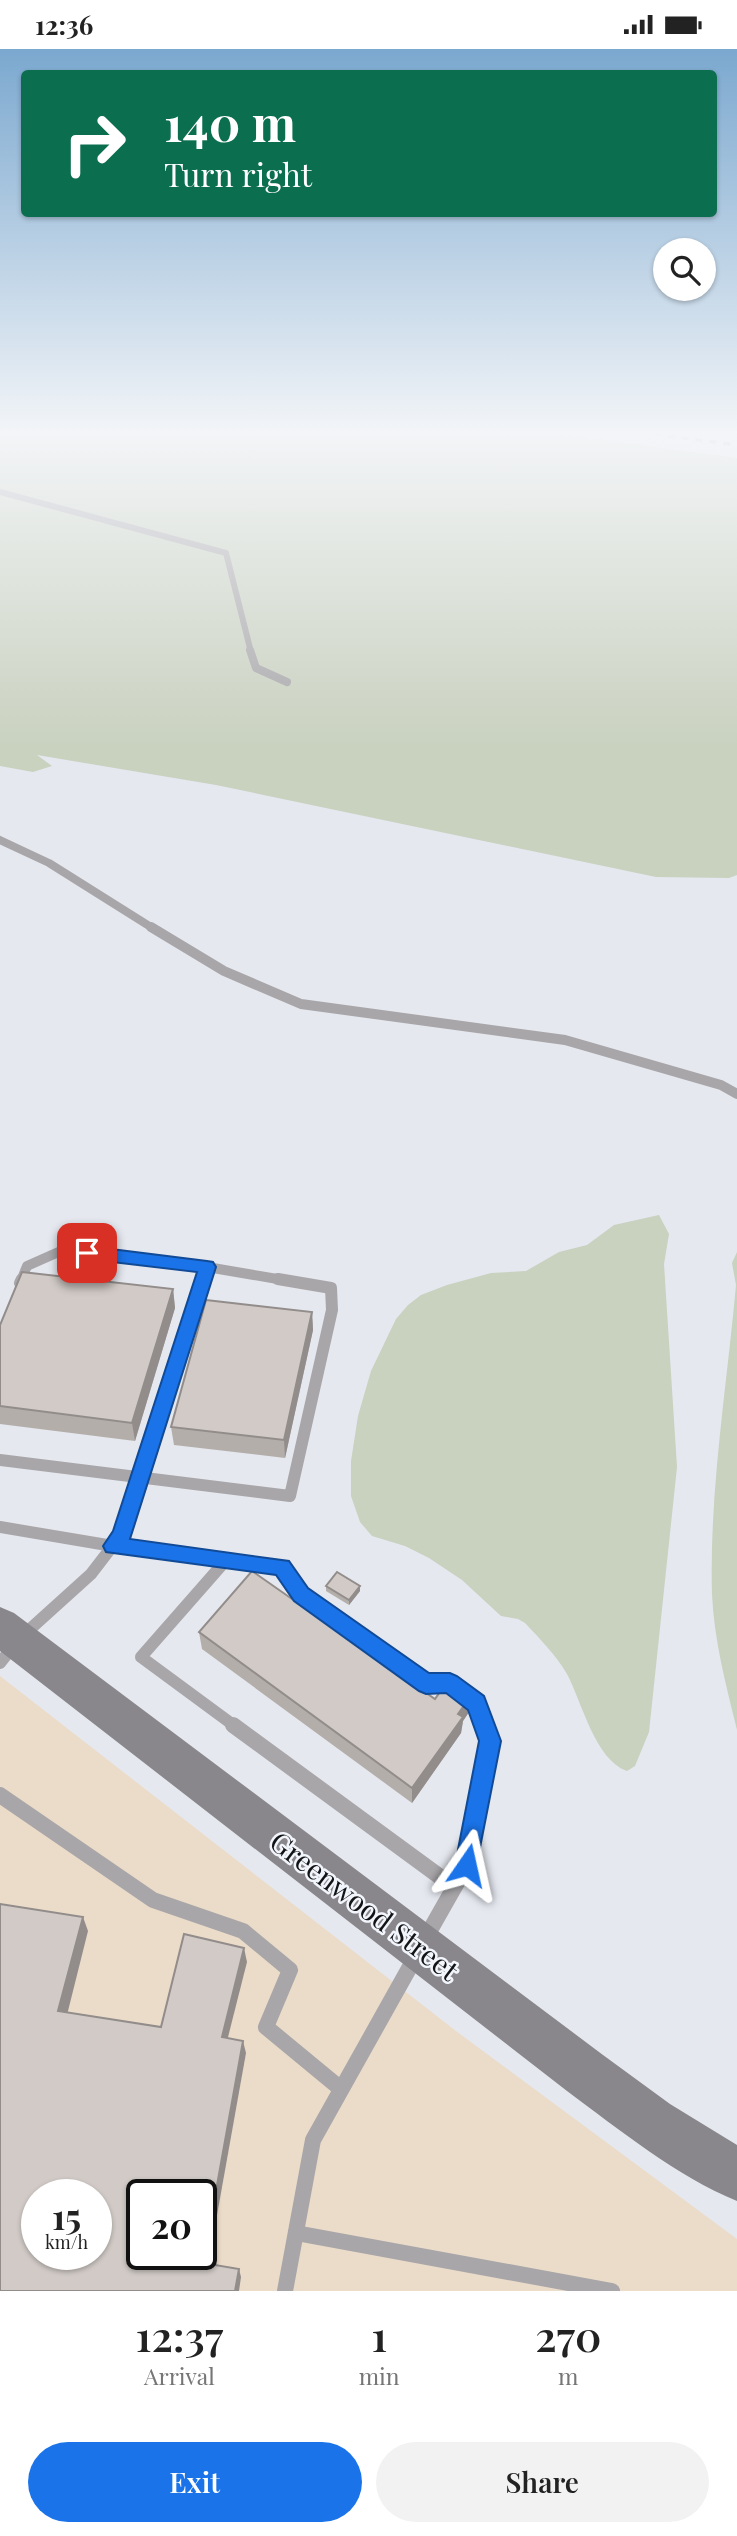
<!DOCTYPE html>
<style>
:root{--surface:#fff;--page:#f2f2f2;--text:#222;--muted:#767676;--accent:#1a73e8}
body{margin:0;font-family:"Playfair Display",serif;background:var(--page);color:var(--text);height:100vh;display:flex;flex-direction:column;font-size:26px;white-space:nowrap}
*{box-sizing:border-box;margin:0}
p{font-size:23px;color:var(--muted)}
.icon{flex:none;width:38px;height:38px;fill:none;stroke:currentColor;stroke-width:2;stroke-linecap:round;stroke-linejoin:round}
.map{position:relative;height:2242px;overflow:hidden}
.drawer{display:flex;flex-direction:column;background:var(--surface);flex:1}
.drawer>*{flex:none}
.banner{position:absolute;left:21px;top:21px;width:696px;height:147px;border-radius:7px;box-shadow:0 2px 5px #0004;background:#0b6e4f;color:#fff;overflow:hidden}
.buttons{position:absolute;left:653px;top:189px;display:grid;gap:14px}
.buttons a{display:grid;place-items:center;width:63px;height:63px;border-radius:50%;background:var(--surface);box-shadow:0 2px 5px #0004;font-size:35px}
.speed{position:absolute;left:21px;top:2130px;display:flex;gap:14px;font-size:35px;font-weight:700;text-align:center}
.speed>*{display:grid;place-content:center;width:91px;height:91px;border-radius:50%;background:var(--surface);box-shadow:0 2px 5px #0004;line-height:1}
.speed small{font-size:18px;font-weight:400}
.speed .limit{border:4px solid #111;border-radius:10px;background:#fff;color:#111}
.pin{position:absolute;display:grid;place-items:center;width:60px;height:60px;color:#fff;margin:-30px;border-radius:14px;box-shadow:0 4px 10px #0006}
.me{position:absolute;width:77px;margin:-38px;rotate:11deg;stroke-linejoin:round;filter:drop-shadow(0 0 5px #0008)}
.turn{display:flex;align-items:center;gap:24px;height:147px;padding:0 28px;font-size:32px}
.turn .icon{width:91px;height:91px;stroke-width:2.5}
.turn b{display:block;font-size:49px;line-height:60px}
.eta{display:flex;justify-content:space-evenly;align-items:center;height:119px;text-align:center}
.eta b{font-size:42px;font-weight:600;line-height:49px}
.primary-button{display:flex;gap:14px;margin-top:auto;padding:14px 28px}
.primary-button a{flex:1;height:80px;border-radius:42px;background:var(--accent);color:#fff;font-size:28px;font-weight:600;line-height:80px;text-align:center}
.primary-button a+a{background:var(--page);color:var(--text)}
.status{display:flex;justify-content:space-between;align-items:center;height:49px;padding:0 35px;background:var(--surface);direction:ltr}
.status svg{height:19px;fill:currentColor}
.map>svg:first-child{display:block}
.commercial{fill:#ebdcc9;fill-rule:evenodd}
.green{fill:#c9d1bf}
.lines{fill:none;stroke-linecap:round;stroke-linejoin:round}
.service-far4{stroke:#a8a6a9;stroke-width:6}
.service-far3{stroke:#a8a6a9;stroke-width:8}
.service-far2{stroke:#a8a6a9;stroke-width:10}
.service-far1{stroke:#a8a6a9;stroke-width:12}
.service{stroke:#a8a6a9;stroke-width:16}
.secondary{fill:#89878b;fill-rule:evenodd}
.rail{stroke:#737479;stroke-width:3.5;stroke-dasharray:7 7;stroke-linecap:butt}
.wall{fill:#b4aeaa}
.shaded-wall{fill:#928d8b}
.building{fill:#d1cac6;stroke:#928d8b;stroke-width:2;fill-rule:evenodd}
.route{fill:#1a73e8;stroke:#114b97;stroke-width:2}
.labels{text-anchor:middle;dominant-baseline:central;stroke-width:5;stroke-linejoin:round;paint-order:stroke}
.near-street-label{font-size:28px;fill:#121315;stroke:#f2f5fc}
</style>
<div class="status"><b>12:36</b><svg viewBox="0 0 49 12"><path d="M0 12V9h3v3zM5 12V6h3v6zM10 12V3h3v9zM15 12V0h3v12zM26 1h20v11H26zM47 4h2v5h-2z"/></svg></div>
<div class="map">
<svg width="737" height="2242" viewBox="0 0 737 2242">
<rect width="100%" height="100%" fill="#e5e8ef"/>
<path class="commercial" d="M 0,1627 L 456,1982 L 737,2190 L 737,2242 L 0,2242 ZM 37,2146 L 96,2146 L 96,2205 L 37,2205 ZM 142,2146 L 201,2146 L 201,2205 L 142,2205 Z"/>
<g class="green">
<polygon points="0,383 546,383 737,409 737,826 729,829 656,828 216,736 37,706 52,717 33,723 0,717"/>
<path d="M 659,1166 L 669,1185 L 664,1215 L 677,1418 L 649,1683 L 635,1717 L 627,1722 C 595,1711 582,1653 567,1625 C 556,1606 540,1590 525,1574 L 518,1570 L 501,1567 L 462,1531 L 429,1509 L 405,1497 L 372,1487 L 360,1473 L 351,1447 L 351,1412 L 358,1367 L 371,1322 L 396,1270 L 408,1256 L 421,1246 L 447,1236 L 491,1224 L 526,1222 L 559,1203 L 587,1196 L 614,1176 Z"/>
<path d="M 737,1203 L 737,1681 C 726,1636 714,1591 712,1545 C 709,1444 727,1336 736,1236 L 732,1214 Z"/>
</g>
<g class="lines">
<polyline class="service-far4" points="0,443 226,504 251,603"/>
<g class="service-far3">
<polyline points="250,601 256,619 287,633"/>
<polyline points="0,791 49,814 154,880"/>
</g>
<g class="service-far2">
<polyline points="151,878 224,922 301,955 565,991 721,1036 737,1045"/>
<polyline points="21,1232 27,1217 63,1201 207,1218 289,1232"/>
<polyline points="203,1232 207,1218"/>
</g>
<g class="service-far1">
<polyline points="20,1234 22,1230"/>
<polyline points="0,1411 290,1447 332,1261 331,1239 278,1230"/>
<polyline points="0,1478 113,1497 282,1518 301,1546 426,1634 450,1634 477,1654 485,1678"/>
<polyline points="227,1510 141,1608 236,1678"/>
<polyline points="0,1614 18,1591 91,1525 121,1486 203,1230"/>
</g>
<g class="service">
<polyline points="233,1676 454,1838"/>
<polyline points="0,1746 153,1851 243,1882 290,1921 266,1978 341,2040"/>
<polyline points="425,1890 467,1816 490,1692 484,1676"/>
<polyline points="296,2184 612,2242"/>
<polyline points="285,2242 313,2091 416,1907"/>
</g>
<path class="secondary" d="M 0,1558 L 14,1564 L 603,2006 L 670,2055 L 737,2096 L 737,2152 C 676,2127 620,2081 567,2042 L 0,1602 Z"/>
<polyline class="rail" points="640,383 737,396"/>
</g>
<g class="wall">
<polygon points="173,1240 175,1259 135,1392 0,1375 0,1276"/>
<polygon points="312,1263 313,1281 285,1409 174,1396 171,1378"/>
<polygon points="326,1537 360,1542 349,1556 326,1542"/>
<polygon points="199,1583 435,1650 469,1663 463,1672 461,1684 412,1754 202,1600"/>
</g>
<g class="shaded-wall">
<polygon points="173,1240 175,1259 135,1392 132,1374"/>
<polygon points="312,1263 313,1281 285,1409 284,1391"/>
<polygon points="360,1537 360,1542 349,1556 349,1551"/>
<polygon points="471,1647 469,1663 463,1672 461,1684 412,1754 412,1739 458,1665"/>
<polygon points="83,1868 88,1882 65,1974 58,1962"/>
<polygon points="244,1899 247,1913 225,2000 222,1988"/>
<polygon points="243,1992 246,2004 207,2222 203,2214"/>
<polygon points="239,2220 241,2228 239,2242 235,2242"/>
</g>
<g class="building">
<polygon points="22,1223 173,1240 132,1374 0,1357 0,1276"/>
<polygon points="206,1251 312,1263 284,1391 171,1378"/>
<polygon points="252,1522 435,1650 448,1631 471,1647 458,1665 463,1668 412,1739 199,1583"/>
<polygon points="337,1523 360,1537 349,1551 326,1537"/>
<path d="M 0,1855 L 83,1868 L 58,1962 L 161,1978 L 184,1885 L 244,1899 L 222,1988 L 243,1992 L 203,2214 L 239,2220 L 235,2242 L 0,2242 ZM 37,2146 L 96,2146 L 96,2205 L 37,2205 ZM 142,2146 L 201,2146 L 201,2205 L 142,2205 Z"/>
</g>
<linearGradient id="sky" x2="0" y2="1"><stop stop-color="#7ba8cf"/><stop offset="0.55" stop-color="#f3f5f8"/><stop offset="1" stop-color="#f3f5f8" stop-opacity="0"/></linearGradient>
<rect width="737" height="697" fill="url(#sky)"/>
<polygon class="route" points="87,1197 207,1212 213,1213 216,1218 130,1490 289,1512 308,1539 429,1624 450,1624 457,1627 484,1647 501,1692 475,1824 467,1827 458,1824 455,1816 479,1692 468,1661 446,1644 426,1645 419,1642 294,1552 276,1526 106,1503 103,1497 113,1482 197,1223 87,1210 79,1204"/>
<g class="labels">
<g class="near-street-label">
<text transform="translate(365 1856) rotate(37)">Greenwood Street</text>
</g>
</g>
</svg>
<div class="buttons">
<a><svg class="icon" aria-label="search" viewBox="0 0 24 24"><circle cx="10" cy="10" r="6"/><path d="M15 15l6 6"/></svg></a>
</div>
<div class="speed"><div>15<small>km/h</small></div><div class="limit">20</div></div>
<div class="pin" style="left:87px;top:1204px;background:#d93025"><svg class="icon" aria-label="arrive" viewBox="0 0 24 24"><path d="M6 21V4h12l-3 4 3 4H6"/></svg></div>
<svg class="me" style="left:467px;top:1816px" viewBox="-20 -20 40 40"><path d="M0-17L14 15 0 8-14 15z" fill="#1a73e8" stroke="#fff" stroke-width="4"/></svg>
<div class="banner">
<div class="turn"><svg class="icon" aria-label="right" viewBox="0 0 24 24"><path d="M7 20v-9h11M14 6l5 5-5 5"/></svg><div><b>140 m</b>Turn right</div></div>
</div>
</div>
<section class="drawer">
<div class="eta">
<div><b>12:37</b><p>Arrival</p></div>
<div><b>1</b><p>min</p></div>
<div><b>270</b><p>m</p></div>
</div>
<div class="primary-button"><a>Exit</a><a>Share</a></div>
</section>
